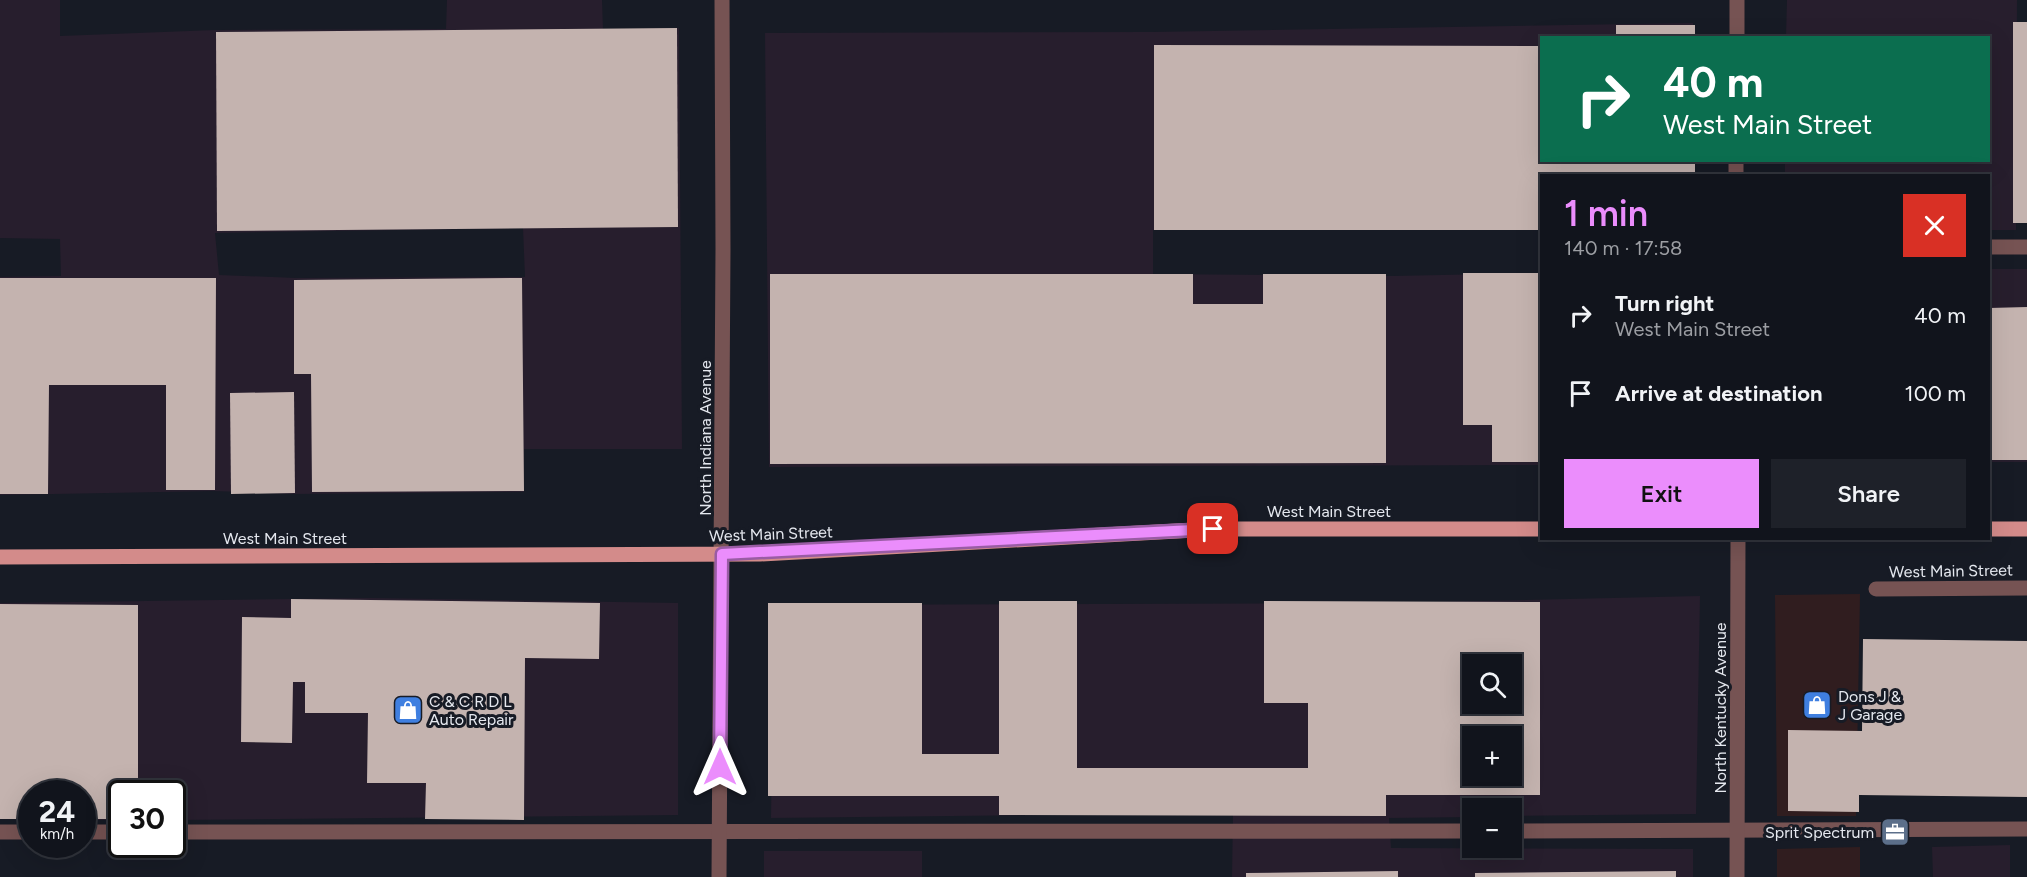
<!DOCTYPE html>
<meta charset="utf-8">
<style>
:root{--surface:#11141c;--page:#1e2129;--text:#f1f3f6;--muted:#9c9ea3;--line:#30333b;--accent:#eb8dfc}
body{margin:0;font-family:Figtree,sans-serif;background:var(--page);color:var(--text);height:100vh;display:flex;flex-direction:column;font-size:22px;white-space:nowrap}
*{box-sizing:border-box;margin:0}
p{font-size:20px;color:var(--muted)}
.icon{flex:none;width:33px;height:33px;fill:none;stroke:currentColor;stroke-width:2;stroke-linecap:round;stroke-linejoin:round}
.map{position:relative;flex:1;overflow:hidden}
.drawer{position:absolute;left:1540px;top:174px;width:450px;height:366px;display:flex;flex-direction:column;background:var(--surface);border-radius:0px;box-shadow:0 6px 24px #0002,0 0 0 2px var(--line)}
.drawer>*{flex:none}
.top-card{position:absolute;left:1540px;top:36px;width:450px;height:126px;border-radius:0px;box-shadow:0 6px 24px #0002,0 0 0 2px var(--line);background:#0b6e4f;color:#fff;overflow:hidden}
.controls{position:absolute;left:1462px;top:654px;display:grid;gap:12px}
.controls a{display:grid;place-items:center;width:60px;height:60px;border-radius:0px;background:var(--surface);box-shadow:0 6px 24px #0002,0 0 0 2px var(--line);font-size:30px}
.speed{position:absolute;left:18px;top:780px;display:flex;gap:12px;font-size:30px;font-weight:700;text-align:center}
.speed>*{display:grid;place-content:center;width:78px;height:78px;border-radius:50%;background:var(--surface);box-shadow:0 6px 24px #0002,0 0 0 2px var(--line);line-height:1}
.speed small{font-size:15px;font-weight:400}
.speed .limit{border:3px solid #111;border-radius:9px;background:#fff;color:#111}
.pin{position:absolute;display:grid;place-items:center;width:51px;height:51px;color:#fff;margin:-26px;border-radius:12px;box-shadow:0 3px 9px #0006}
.me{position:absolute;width:66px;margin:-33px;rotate:0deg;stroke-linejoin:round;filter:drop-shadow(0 0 4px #0008)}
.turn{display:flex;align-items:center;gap:21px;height:126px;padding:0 24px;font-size:27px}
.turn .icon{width:78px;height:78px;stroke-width:2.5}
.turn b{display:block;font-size:42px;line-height:51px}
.round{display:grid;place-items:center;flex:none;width:63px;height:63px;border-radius:0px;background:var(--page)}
.summary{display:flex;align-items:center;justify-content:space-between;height:102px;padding:0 24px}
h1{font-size:36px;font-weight:600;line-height:45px;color:var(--accent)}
.primary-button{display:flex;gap:12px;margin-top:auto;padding:12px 24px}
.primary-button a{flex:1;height:69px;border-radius:0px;background:var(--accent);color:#111;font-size:24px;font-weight:600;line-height:69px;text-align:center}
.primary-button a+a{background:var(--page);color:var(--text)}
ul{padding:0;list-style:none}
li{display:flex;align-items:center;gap:18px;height:78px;padding:0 24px}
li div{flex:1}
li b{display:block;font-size:22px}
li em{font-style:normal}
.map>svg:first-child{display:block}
.commercial{fill:#301d1f}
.industrial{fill:#271e2d;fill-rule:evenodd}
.building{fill:#c4b3af;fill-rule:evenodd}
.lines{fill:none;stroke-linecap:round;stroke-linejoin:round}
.minor{stroke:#765353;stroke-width:15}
.major{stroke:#d38b8a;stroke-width:15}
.route-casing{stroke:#995ca4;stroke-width:15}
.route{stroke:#eb8dfc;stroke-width:10}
.labels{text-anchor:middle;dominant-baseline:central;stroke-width:6;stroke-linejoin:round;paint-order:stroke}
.street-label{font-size:16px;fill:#e5e8ef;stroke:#171b25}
.poi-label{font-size:16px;fill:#e5e8ef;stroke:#171b25;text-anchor:start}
</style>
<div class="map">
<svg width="2027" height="877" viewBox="0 0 2027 877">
<rect width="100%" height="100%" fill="#171b25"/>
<g class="commercial">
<polygon points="1860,594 1856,816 1777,816 1775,595"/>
<polygon points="1860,847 1860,877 1777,877 1777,849"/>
</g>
<g class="industrial">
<path d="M 0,0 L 60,0 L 60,36 L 215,30 L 446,29 L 447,0 L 602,0 L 603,30 L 679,28 L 682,449 L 524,449 L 524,492 L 294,494 L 214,491 L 0,495 L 0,277 L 61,276 L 60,239 L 0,238 ZM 523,228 L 525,277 L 296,278 L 219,275 L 215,233 Z"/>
<polygon points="1787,0 2017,0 2016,230 1989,230 1989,176 1785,176 1785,161 1989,160 1989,38 1786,37"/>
<polygon points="1693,23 1693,37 1542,38 1542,230 1153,230 1153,274 1393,276 1542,273 1542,465 769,467 765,33 1152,32"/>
<rect x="1989" y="269" width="38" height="193"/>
<path d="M 1700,596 L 1696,814 L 1512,816 L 1512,808 L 1473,808 L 1473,817 L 1389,818 L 1391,848 L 1693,849 L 1693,877 L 1232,877 L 1233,813 L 771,818 L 774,605 L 1391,603 ZM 1473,664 L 1512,664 L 1512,704 L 1473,704 ZM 1473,736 L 1512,736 L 1512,776 L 1473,776 Z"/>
<polygon points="370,598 678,603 678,815 173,820 172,794 122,794 121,820 83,820 82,794 32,794 31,819 0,819 0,603"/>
<polygon points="2010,845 2010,877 1933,877 1932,847"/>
<rect x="764" y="851" width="158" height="26"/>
</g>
<g class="building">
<rect x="2013" y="22" width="14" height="201"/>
<rect x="1616" y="25" width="79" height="13"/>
<polygon points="677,28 678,227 217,231 216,32"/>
<polygon points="1154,45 1542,46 1542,160 1695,160 1695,176 1542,176 1542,230 1154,230"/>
<polygon points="1463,273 1542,273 1542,462 1492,462 1492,425 1463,425"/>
<polygon points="770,274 1193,274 1193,304 1263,304 1263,274 1386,274 1386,463 770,464"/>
<polygon points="0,278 216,278 215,490 166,490 166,385 49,385 48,494 0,494"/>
<polygon points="522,278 524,491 312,492 311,374 294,374 294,280"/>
<polygon points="2027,307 2027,460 1989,460 1989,308"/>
<polygon points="294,392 295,493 231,494 230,393"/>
<polygon points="291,599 600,603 599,659 525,658 524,820 425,819 426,783 367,783 368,713 305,713 305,682 293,682 292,743 241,742 242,617 291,618"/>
<path d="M 999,601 L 1077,601 L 1077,768 L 1308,768 L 1308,703 L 1264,703 L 1264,601 L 1540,602 L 1540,795 L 1386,795 L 1386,816 L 999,815 L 999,796 L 768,796 L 768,603 L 922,603 L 922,754 L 999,754 ZM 1473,664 L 1512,664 L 1512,704 L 1473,704 ZM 1473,736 L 1512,736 L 1512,776 L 1473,776 Z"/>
<polygon points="0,604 138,605 138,794 122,794 122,819 82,819 82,794 32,794 32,819 0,819"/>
<polygon points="1863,639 2027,641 2027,797 1859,795 1859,812 1788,811 1788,730 1862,731"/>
<polygon points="1398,871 1398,877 1246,877 1246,873"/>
<polygon points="1676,871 1676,877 1475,877 1475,873"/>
</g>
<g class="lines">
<g class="minor">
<polyline points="1737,38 1737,0"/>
<polyline points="1736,176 1736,160"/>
<polyline points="1989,247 2027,247"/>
<polyline points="1876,589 2027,588"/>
<polyline points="1512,831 2027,829"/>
<polyline points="0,832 32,832"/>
<polyline points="82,832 122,832"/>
<polyline points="172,832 1473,831"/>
<polyline points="719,877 723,249 722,0"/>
<polyline points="1737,877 1738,538"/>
</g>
<g class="major">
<polyline points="1989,529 2027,529"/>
<polyline points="0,557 760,554 1213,529 1542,529"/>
</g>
</g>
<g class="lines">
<g class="route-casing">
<polyline id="route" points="720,767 722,554 1213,529"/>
</g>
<use href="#route" class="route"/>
</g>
<defs>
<g id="shop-square" transform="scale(1.5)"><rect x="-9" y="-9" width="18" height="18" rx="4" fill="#3f7fe0" stroke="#171b25"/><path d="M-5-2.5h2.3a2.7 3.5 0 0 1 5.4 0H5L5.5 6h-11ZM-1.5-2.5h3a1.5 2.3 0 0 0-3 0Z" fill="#fff"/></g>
<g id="office-square" transform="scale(1.5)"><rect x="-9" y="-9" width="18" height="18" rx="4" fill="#5c6f8a" stroke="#171b25"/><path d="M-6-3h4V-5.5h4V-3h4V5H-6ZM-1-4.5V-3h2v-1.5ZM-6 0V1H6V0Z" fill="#fff"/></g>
</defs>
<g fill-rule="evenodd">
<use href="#shop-square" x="1817" y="705"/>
<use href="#shop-square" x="408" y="710"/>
<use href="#office-square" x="1895" y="832"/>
</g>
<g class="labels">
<g class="street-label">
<text transform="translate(705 438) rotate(-90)">North Indiana Avenue</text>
<text x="1329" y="511">West Main Street</text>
<text transform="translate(771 534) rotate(-2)">West Main Street</text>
<text x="285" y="538">West Main Street</text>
<text transform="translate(1951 571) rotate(-1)">West Main Street</text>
<text transform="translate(1720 708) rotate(-90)">North Kentucky Avenue</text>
</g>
<g class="poi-label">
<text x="1838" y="696">Dons J &amp;<tspan x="1838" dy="18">J Garage</tspan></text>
<text x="429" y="701">C &amp; C R D L<tspan x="429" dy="18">Auto Repair</tspan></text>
<text x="1874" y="832" text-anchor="end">Sprit Spectrum</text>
</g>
</g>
</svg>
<div class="controls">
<a><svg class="icon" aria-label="search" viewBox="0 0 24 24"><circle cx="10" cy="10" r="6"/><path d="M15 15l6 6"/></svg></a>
<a>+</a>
<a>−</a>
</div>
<div class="speed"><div>24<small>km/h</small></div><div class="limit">30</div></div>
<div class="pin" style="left:1213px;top:529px;background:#d93025"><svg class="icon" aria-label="arrive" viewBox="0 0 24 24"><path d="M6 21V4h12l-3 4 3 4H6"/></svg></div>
<svg class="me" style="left:720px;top:767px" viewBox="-20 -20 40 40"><path d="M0-17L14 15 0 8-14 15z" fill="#eb8dfc" stroke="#fff" stroke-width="4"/></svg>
<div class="top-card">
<div class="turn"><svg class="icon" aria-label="right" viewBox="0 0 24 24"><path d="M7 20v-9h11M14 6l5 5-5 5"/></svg><div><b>40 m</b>West Main Street</div></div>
</div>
<section class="drawer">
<div class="summary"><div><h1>1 min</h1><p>140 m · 17:58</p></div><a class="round" style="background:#d93025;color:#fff"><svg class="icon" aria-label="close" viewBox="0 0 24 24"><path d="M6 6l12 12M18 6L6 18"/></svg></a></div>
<ul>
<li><svg class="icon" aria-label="right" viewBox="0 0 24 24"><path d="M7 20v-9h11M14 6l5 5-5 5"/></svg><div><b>Turn right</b><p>West Main Street</p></div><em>40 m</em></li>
<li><svg class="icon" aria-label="arrive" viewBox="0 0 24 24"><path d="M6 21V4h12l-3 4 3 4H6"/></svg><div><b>Arrive at destination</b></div><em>100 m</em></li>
</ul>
<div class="primary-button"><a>Exit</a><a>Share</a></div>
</section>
</div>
